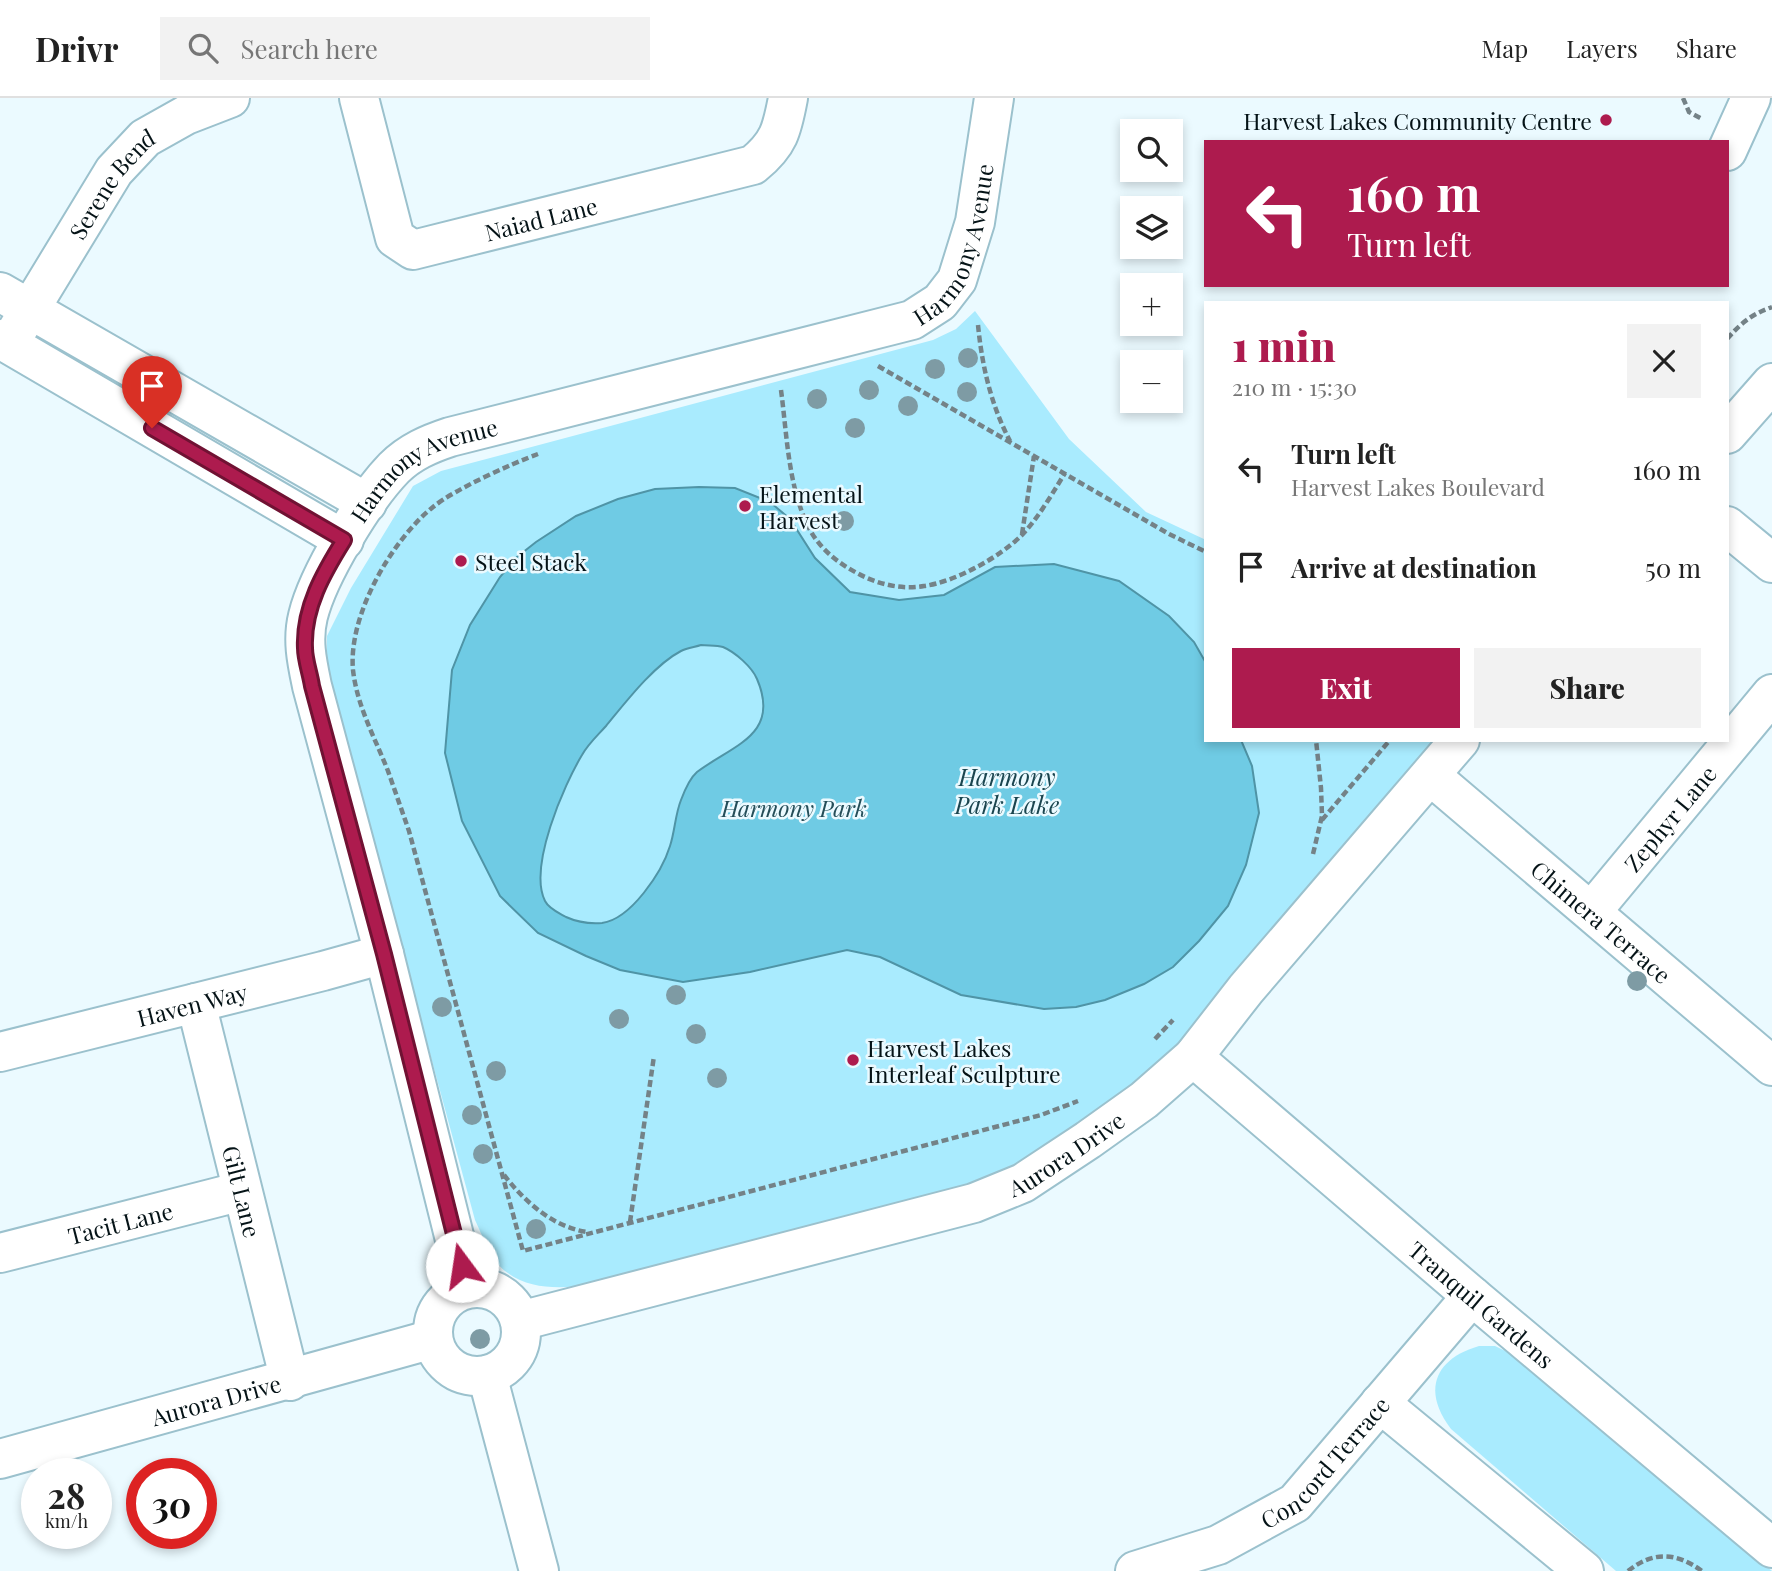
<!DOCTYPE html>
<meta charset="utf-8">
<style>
:root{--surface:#fff;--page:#f2f2f2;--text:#222;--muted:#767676;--line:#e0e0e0;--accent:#ad1b4e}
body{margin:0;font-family:"Playfair Display",serif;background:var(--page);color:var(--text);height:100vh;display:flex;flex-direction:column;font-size:26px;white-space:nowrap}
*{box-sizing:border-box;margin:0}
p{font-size:23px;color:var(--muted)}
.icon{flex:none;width:38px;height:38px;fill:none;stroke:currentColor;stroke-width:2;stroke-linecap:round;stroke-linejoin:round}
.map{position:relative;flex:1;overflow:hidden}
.side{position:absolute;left:1204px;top:203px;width:525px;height:441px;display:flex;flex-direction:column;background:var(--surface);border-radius:0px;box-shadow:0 4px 10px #0003}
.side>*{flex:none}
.guide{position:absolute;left:1204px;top:42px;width:525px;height:147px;border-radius:0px;box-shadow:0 4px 10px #0003;background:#ad1b4e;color:#fff;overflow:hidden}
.tools{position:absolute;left:1120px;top:21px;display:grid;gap:14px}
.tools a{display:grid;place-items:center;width:63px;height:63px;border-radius:0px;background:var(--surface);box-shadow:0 4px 10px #0003;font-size:35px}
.speed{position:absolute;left:21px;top:1360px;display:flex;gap:14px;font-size:35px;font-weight:700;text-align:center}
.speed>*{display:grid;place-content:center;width:91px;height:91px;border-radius:50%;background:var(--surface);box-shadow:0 4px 10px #0003;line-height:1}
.speed small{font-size:18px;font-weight:400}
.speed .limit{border:10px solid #d22;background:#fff;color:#111}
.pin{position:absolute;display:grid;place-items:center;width:60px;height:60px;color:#fff;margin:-72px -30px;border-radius:50% 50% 50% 0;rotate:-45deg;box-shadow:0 0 7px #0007}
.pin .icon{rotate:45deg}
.me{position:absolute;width:77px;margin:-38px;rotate:346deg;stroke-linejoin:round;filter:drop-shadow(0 0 5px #0008)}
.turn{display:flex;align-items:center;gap:24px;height:147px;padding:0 28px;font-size:32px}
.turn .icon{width:91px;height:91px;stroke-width:2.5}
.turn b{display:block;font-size:49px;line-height:60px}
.round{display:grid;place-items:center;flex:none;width:74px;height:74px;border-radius:0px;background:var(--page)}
.headline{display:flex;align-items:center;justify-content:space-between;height:119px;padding:0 28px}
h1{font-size:42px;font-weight:800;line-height:52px;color:var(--accent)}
.action{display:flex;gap:14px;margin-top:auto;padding:14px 28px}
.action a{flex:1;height:80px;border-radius:0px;background:var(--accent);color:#fff;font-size:28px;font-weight:800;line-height:80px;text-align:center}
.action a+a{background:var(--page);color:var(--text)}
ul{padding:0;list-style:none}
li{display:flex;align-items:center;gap:21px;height:98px;padding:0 28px}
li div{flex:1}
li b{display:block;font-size:26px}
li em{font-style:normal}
header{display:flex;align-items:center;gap:42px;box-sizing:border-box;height:98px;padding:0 35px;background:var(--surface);border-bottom:2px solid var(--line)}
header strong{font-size:33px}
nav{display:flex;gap:38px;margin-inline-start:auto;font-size:24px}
.search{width:490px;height:63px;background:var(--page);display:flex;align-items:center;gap:18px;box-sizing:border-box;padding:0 24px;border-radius:0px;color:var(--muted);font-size:26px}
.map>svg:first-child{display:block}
.green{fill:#a9ebfe}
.water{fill:#6fcbe4;stroke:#4f94a6;stroke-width:2;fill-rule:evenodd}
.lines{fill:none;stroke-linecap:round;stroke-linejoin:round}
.minor-casing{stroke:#9bc1cd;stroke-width:42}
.path{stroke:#748287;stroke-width:4.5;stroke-dasharray:7 3.5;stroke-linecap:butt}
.minor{stroke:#fff;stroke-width:38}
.tree{fill:#7e9ba4}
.route-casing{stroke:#701233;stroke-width:18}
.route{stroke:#ad1b4e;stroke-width:12}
.poi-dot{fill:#ad1b4e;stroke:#ebfaff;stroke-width:2.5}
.labels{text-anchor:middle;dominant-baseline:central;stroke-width:5;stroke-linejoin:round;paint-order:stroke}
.poi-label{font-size:23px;fill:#051317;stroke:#ebfaff;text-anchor:start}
.street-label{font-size:23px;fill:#051317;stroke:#ebfaff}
.park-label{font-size:23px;font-style:italic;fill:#244e59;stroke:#ebfaff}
.water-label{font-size:24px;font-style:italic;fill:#1a454f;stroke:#ebfaff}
</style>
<header>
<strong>Drivr</strong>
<div class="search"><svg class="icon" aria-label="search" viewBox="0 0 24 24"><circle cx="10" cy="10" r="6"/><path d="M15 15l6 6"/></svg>Search here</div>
<nav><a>Map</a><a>Layers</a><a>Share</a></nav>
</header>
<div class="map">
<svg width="1772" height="1473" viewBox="0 0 1772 1473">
<rect width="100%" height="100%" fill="#ebfaff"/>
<g class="green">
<path d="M 975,213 L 1069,341 L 1146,414 L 1206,442 L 1206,642 L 1437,642 L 1178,951 L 1126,1000 L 1006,1082 L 621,1183 C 583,1187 538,1199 505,1173 C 491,1162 483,1139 475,1122 L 326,571 L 327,538 L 351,490 L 413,388 L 441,373 L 933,242 L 956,231 Z"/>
<path d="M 1479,1248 L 1495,1248 L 1520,1260 L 1772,1473 L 1616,1473 L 1451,1331 C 1422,1293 1434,1261 1479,1248 Z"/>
</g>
<path class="water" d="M 699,389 L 735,390 L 770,404 L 790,421 L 815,460 L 850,494 L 899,502 L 944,497 L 995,469 L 1054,466 L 1119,483 L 1169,518 L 1194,544 L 1206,565 L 1206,642 L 1241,642 L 1252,668 L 1259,715 L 1246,767 L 1228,808 L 1199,843 L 1173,869 L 1144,886 L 1105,902 L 1076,909 L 1044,911 L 961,897 L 880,859 L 847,852 L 750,874 L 683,884 L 620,872 L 586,858 L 538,835 L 500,798 L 462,723 L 445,655 L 452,572 L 470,527 L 500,479 L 517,459 L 536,444 L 576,418 L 618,401 L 655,391 ZM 701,547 C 708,548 716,547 723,549 C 735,554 752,569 757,581 C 781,637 733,647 697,674 C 690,680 684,694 681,702 C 675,717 675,733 670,748 C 662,774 631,821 602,825 C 589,826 577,824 566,819 C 559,815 549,811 545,803 C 528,769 564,687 582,657 C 588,646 598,637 606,628 C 625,605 654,567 681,553 C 687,550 695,549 701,547 Z"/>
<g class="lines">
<g class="minor-casing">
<g id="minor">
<path id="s1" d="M 359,0 L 395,140 L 413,152 L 753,67 C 779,46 782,32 788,0"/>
<polyline points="1727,53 1751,0"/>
<polyline points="0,194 367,405"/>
<path id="s2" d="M 16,234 L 114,73 L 145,40 L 186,17 L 230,0"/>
<polyline points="0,241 344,442"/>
<polyline points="1727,336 1772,285"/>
<polyline points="1727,428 1772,465"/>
<path id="s3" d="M 1431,678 L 1772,968"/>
<path id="s4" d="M 1592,813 L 1772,596"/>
<path id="s5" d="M 196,905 L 290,1283"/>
<path id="s6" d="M 0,954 L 323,873 L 384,856"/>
<path id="s7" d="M 1193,959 L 1472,1198 L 1772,1450"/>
<path id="s8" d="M 0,1155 L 242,1093"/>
<path id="s9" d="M 467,1190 L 384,856 L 312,588 C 307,564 302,542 308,518 C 318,477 364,401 394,370 C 410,354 429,346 450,339 L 912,222 L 940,204 L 957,182 L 975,124 L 994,0"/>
<circle cx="477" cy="1234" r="44"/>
<path id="s10" d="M 520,1223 L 974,1105 L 1023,1085 L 1088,1042 L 1144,1002 L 1193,959 L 1246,891 L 1460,642"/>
<polyline points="487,1277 539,1473"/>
<polyline points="1380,1305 1584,1473"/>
<path id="s11" d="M 0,1361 L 433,1241"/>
<path id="s12" d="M 1135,1473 L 1218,1447 L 1295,1405 L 1472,1198"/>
</g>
</g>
<g class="path">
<polyline points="1683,0 1689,14 1702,21"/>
<path d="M 978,227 C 982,268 991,307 1010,343"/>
<path d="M 1727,241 C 1741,225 1752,216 1772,209"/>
<polyline points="878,268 1169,436 1206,454"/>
<path d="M 781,292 C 787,337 788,387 808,428 C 818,449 836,464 857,475 C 877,486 901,492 924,488 C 955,484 1000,459 1022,437 C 1039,419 1052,396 1065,375"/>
<path d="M 538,356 C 511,366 455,391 433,409 C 392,442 348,517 353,572 C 357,608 375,640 388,673 C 395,693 402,713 409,733 L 523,1153 L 1041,1017 L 1078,1003"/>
<polyline points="1022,436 1034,358"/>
<polyline points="1322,722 1390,642"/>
<polyline points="1313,756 1322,718 1321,690 1316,642"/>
<polyline points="1155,941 1173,922"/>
<path d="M 504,1077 C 525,1104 553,1129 587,1134"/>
<polyline points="630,1124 654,958"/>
<path d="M 1628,1473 C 1653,1453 1676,1454 1702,1473"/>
</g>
<use href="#minor" class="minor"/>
</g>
<g class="tree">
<circle cx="968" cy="260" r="10"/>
<circle cx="935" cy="271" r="10"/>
<circle cx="869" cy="292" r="10"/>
<circle cx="967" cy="294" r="10"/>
<circle cx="817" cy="301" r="10"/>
<circle cx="908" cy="308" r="10"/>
<circle cx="855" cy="330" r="10"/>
<circle cx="844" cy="423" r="10"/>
<circle cx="1637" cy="883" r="10"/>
<circle cx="676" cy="897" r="10"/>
<circle cx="442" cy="909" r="10"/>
<circle cx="619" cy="921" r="10"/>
<circle cx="696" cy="936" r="10"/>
<circle cx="496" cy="973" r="10"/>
<circle cx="717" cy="980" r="10"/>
<circle cx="472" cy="1017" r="10"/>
<circle cx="483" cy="1056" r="10"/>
<circle cx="536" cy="1131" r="10"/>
<circle cx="480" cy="1241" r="10"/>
</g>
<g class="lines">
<g class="route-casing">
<path id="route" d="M 152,330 L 344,442 C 324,474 303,510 305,550 C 305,562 310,575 312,588 L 384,856 L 462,1168"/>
</g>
<use href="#route" class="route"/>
</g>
<g class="poi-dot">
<circle cx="1606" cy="22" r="7"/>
<circle cx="745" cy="408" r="7"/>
<circle cx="461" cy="463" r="7"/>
<circle cx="853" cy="962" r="7"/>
</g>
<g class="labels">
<g class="poi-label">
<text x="1592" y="22" text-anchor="end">Harvest Lakes Community Centre</text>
<text x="759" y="395">Elemental<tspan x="759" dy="26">Harvest</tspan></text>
<text x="475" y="463">Steel Stack</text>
<text x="867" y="949">Harvest Lakes<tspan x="867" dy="26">Interleaf Sculpture</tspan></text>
</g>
<g class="street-label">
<text stroke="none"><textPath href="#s2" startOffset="177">Serene Bend</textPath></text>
<text stroke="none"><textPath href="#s1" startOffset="298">Naiad Lane</textPath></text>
<text stroke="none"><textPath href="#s9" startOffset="1498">Harmony Avenue</textPath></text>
<text stroke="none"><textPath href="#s9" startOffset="889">Harmony Avenue</textPath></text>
<text stroke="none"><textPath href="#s4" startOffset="121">Zephyr Lane</textPath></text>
<text stroke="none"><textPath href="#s3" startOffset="224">Chimera Terrace</textPath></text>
<text stroke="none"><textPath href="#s6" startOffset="198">Haven Way</textPath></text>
<text stroke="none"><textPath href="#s10" startOffset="574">Aurora Drive</textPath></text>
<text stroke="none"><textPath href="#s5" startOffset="194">Gilt Lane</textPath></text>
<text stroke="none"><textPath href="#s8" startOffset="124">Tacit Lane</textPath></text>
<text stroke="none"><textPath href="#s7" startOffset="380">Tranquil Gardens</textPath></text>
<text stroke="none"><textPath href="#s11" startOffset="224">Aurora Drive</textPath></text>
<text stroke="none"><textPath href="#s12" startOffset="224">Concord Terrace</textPath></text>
</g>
<g class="park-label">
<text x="794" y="709">Harmony Park</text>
</g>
<g class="water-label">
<text x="1007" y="678">Harmony<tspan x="1007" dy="28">Park Lake</tspan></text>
</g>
</g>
</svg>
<div class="tools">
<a><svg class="icon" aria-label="search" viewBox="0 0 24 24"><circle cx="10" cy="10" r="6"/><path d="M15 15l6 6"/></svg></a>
<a><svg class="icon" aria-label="layers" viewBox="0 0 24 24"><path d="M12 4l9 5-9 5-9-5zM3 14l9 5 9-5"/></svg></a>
<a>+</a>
<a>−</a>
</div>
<div class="speed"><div>28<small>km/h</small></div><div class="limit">30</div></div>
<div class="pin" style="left:152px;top:330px;background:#d93025"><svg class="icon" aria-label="arrive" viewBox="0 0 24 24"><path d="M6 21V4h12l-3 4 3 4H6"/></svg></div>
<svg class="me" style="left:462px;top:1168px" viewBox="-20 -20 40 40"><circle r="19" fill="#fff"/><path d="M0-13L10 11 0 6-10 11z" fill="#ad1b4e"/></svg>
<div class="guide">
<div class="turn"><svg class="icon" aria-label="left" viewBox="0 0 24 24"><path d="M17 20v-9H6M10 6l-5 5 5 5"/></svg><div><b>160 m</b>Turn left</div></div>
</div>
<section class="side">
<div class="headline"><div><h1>1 min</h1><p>210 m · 15:30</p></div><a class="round"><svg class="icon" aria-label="close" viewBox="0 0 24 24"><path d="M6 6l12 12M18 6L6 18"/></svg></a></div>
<ul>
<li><svg class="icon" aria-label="left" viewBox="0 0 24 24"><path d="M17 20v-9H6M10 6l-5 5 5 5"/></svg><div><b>Turn left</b><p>Harvest Lakes Boulevard</p></div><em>160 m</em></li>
<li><svg class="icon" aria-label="arrive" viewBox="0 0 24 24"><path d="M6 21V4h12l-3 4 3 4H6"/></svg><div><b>Arrive at destination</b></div><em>50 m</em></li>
</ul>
<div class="action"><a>Exit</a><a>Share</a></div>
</section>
</div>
